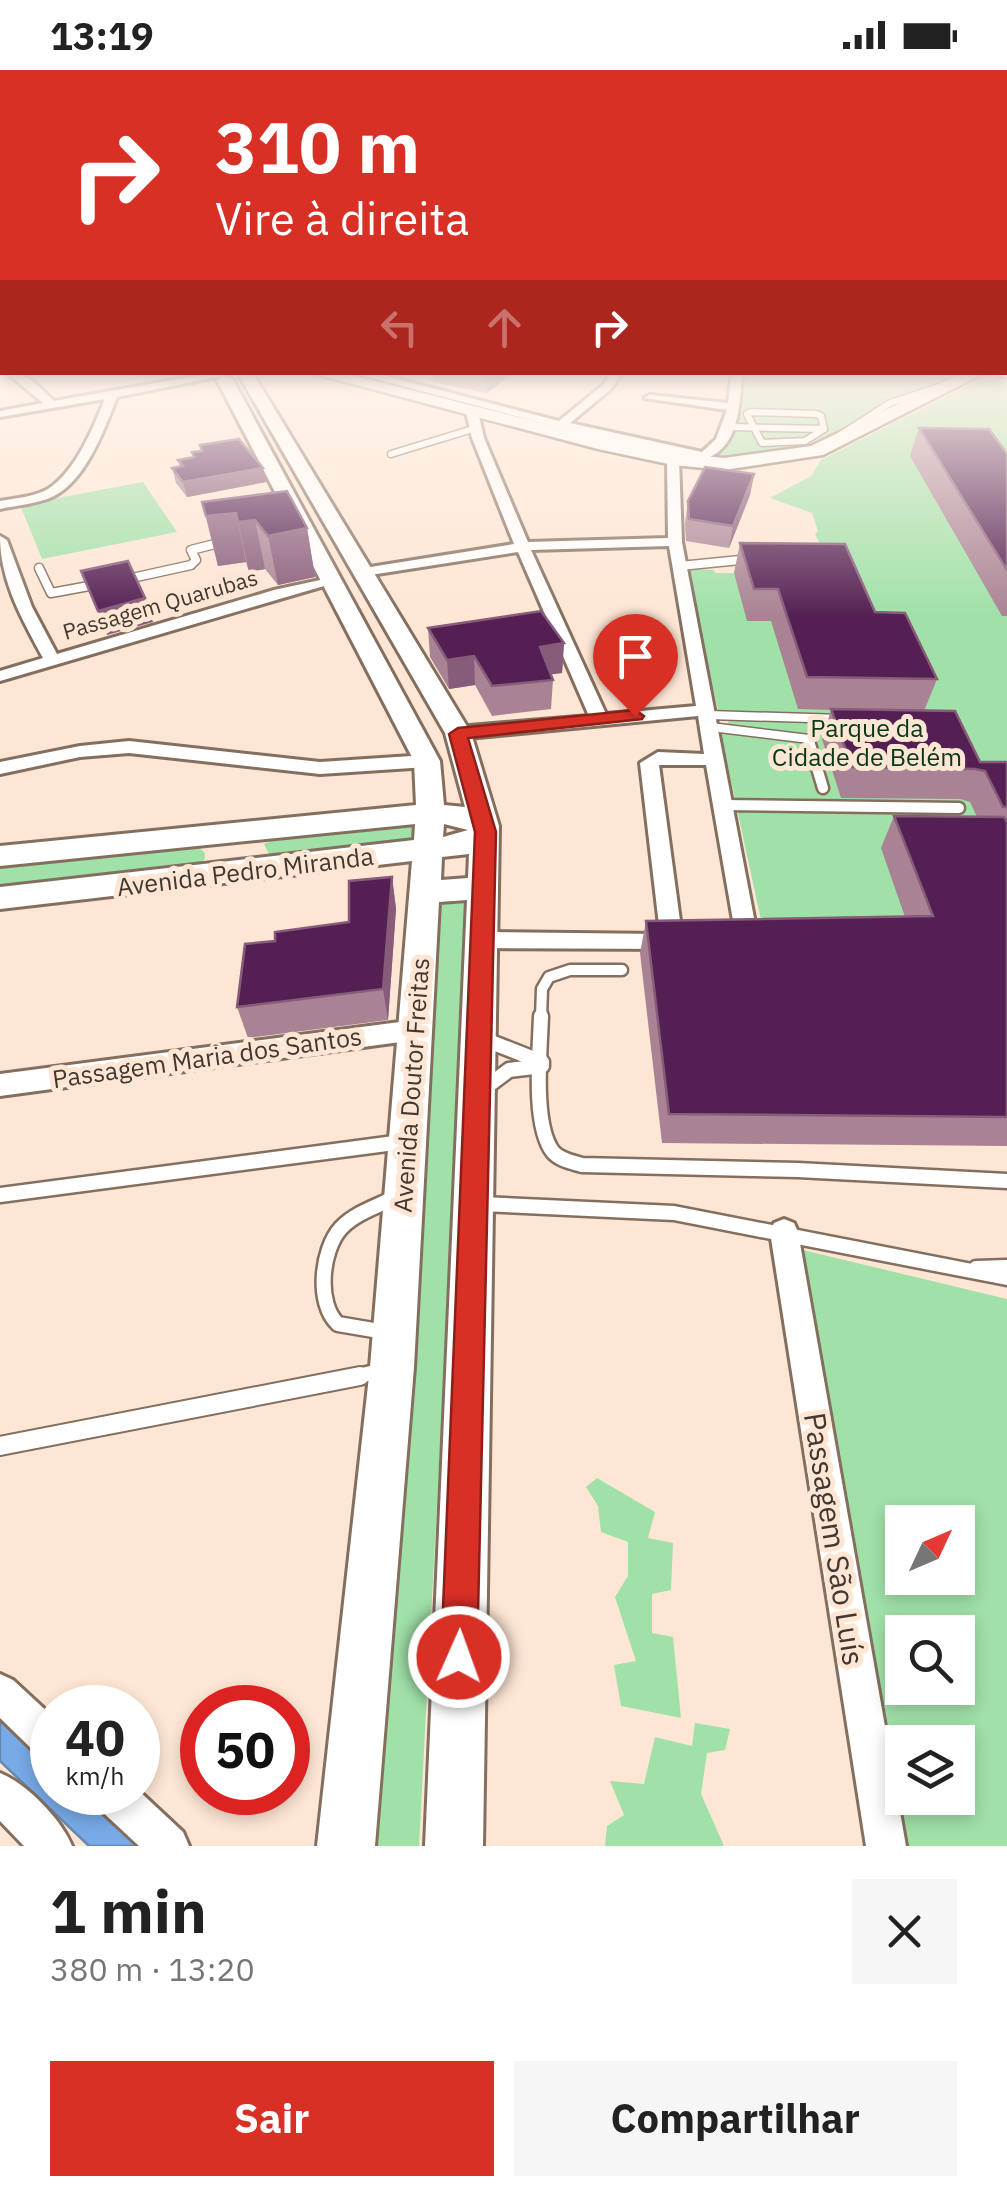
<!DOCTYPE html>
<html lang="pt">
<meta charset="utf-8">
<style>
:root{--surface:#fff;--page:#f6f6f6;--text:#222;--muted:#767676;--accent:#d93025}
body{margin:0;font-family:"IBM Plex Sans",sans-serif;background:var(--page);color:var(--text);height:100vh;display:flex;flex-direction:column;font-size:38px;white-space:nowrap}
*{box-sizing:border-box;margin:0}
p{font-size:32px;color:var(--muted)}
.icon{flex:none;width:55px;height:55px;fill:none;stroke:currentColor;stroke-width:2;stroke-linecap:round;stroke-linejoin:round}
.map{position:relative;height:1776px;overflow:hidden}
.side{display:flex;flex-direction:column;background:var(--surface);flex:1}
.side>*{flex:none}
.banner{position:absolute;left:0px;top:0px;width:1008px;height:305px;box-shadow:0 5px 15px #0003;background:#d93025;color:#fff;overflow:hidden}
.needle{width:65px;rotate:46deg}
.tools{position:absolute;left:885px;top:1435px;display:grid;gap:20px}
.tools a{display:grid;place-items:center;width:90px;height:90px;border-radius:0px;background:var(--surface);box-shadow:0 5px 15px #0003;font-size:50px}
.speed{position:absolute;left:30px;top:1615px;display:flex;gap:20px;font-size:50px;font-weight:700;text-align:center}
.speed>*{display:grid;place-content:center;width:130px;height:130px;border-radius:50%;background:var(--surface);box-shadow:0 5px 15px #0003;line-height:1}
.speed small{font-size:25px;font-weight:400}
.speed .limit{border:15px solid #d22;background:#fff;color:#111}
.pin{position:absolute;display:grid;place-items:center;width:85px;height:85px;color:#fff;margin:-102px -42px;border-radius:50% 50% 50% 0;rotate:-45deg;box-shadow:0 0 10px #0007}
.pin .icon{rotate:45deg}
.me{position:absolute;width:110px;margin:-55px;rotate:2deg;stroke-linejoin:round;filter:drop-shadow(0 0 8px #0008)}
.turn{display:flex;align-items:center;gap:35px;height:210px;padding:0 50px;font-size:45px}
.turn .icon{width:130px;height:130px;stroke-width:2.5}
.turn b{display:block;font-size:70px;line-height:85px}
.lanes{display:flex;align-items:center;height:95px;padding:0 50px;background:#0003;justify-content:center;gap:50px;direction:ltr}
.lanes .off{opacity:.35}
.round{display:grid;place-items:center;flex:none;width:105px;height:105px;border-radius:0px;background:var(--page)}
.summary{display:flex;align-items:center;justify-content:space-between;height:170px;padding:0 50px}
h1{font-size:60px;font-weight:800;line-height:75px}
.cta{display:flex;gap:20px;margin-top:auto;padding:20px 50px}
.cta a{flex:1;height:115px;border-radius:0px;background:var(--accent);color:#fff;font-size:40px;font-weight:800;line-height:115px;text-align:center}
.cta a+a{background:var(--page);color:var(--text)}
.status{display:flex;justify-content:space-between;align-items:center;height:70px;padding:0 50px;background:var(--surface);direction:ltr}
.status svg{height:28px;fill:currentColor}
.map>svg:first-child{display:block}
.green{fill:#a0e1a8;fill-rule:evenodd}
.water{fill:#78aae7;stroke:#6888b0;stroke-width:2.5}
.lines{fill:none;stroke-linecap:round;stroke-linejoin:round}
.lane-far4-casing{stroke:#846f5f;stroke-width:9}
.lane-far3-casing{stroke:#846f5f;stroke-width:11}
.lane-far2-casing{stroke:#846f5f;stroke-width:15}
.lane-far1-casing{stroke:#846f5f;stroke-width:19}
.lane-casing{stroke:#846f5f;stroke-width:22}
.street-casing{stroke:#846f5f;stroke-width:6}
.secondary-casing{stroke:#846f5f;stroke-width:6}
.primary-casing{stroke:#846f5f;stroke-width:5}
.lane-far4{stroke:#fff;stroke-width:6}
.lane-far3{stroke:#fff;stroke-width:8}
.lane-far2{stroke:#fff;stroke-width:10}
.lane-far1{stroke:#fff;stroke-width:14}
.lane{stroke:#fff;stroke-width:18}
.street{fill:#fff;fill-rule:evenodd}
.secondary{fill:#fff;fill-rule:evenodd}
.primary{fill:#fff;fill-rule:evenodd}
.wall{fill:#a98394}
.shaded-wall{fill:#875b7a}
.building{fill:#542053;stroke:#875b7a;stroke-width:2.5}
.route{fill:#d93025;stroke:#8d1f18;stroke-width:2.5}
.labels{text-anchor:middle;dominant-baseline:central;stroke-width:10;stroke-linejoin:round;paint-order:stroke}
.far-street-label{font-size:22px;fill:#423831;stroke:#fee6d4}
.park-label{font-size:25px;fill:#073915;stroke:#fee6d4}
.street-label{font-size:25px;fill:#423831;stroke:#fee6d4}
.near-street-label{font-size:30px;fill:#423831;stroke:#fee6d4}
</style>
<div class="status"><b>13:19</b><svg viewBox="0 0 49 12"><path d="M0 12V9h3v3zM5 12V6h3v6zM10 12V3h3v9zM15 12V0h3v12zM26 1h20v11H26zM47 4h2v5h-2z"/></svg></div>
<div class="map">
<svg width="1007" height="1776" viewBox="0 0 1007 1776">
<rect width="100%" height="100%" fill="#fee6d4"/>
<g class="green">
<path d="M 737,303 L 965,303 C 890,343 793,409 704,386 L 730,357 Z"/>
<polygon points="1007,307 1007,878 767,878 721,665 729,651 726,640 718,640 686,499 714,500 715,503 835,504 815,464 818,461 812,443 770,428 811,406 821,390 975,312"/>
<polygon points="143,412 177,462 42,489 20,435"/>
<polygon points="418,754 416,773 277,788 269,784 264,774 289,763"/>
<polygon points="181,773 198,777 205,783 205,789 196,796 0,822 0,793"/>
<polygon points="469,825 419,1776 357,1776 428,826"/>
<path d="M 786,1176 L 1007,1229 L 1007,1776 L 899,1776 ZM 902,1452 L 958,1452 L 958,1508 L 902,1508 ZM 902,1562 L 958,1562 L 958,1618 L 902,1618 ZM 902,1672 L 958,1672 L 958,1728 L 902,1728 Z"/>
<polygon points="597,1408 655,1442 648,1468 673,1473 671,1520 652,1524 652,1563 673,1567 681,1648 621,1636 614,1595 636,1591 615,1527 628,1506 628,1472 601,1462 598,1436 586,1417"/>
<polygon points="695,1653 730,1659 725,1680 707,1683 701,1724 724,1776 605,1776 607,1756 624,1745 610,1711 644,1714 655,1667 692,1676"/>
</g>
<polygon class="water" points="0,1636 52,1686 52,1722 91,1723 148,1776 89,1776 0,1691"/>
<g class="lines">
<g class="lane-far4-casing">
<g id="lane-far4">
<polygon points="751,342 816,344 821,346 824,359 805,371 762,373 747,344"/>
<polyline points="730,357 824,359"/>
<polyline points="839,366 890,333 948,314"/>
<polyline points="391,384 476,358"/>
</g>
</g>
<g class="lane-far3-casing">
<g id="lane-far3">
<polyline points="680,496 750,489"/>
<polyline points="39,498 51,523 100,514"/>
<polyline points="123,510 191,495 196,490 191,480 223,472"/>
<polyline points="709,645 842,649"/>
<polyline points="711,657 809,669 810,673"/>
</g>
</g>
<g class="lane-far2-casing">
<g id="lane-far2">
<polyline points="809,671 823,718"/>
<polyline points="724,735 959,738"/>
<polyline points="541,949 542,919 549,907 570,900 622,900"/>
</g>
</g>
<g class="lane-far1-casing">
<g id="lane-far1">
<path d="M 541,946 C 540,980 532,1055 553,1082 C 560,1090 572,1092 582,1095 L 798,1100 L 1007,1111"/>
<polyline points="486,970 542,992"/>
<polyline points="485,1018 509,1000 542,996"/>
<polyline points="0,1125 402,1072"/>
<polyline points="481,1134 674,1143 1007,1208"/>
<polyline points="976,1198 1007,1197"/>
<path d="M 385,1262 L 338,1254 C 316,1234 321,1180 341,1158 C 355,1143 378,1136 396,1127"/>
<polyline points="350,1308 383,1300"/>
</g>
</g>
<g class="lane-casing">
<polyline id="lane" points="0,1376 360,1306"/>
</g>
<g class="street-casing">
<g id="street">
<path d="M 6,302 C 28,302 39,317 54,331 L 218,302 L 227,305 L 117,327 C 105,358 86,410 54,426 C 38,434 18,435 0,439 L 0,431 C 16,428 34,427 48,419 C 76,401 93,358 105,329 L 0,347 L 0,341 L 43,333 Z"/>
<path d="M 350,302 L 370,302 L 559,351 L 603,315 L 612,302 L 623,302 L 611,319 L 570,353 L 702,382 L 716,369 L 727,340 L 644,328 L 650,325 L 728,333 L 732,302 L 742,302 C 740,330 740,373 710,387 C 691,396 589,365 564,359 L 554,365 L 548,361 L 553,356 Z"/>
<path d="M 472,339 L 478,342 L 484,368 L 528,472 L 668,468 L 667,389 L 673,385 L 679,389 L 682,472 L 759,874 L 756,880 L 744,882 L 733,874 L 736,868 L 706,695 L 659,695 L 683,873 L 680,879 L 481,878 L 470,870 L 481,862 L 660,864 L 640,693 L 658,682 L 704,684 L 698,646 L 458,669 L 449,663 L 458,657 L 589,646 L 518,482 L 364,506 L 357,502 L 364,498 L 514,474 L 472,368 L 466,342 ZM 669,476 L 696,636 L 606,644 L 531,480 Z"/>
<path d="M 0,466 L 7,470 L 32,537 L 57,584 L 274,520 L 334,507 L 341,511 L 0,611 L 0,601 L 43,588 C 22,549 0,511 0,466 Z"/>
<polygon points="129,671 320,692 427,685 436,691 427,697 320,704 129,683 80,687 0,704 0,692 80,676"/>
<polygon points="415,950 423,953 427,960 423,967 415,970 0,1026 0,1004"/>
<polygon points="784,1149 794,1153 798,1162 906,1776 866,1776 770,1162 774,1153"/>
<polygon points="0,1604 13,1610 52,1646 52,1690 38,1685 0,1648"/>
<path d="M 0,1703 C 27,1714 61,1749 72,1776 L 24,1776 L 0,1751 Z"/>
<polygon points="138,1720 183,1762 189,1776 139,1776 96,1736 91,1722"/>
</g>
</g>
<g class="secondary-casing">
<path id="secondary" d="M 237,302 L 252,302 L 471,663 L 499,756 L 483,1776 L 425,1776 L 467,830 L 439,832 L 414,1297 L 375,1776 L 317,1776 L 370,1297 L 412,791 L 0,839 L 0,817 L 414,770 L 415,754 L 0,796 L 0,776 L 416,735 L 414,691 L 217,310 L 225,305 L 233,310 L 440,691 L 444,735 L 465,737 L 445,663 ZM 444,754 L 468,760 L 443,767 ZM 469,784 L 468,808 L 441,810 L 442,787 Z"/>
</g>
<g class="primary-casing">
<g id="primary">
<polygon points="1005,298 1007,307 999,306 997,302 1005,302"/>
<polygon points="308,302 338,302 598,367 673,383 724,388 811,376 964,302 986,302 823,385 724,400 673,395 598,379"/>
</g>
</g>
<use href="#lane-far4" class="lane-far4"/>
<use href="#lane-far3" class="lane-far3"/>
<use href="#lane-far2" class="lane-far2"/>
<use href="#lane-far1" class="lane-far1"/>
<use href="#lane" class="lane"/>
<use href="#street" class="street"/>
<use href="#secondary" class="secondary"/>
<use href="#primary" class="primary"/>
</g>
<g class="wall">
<polygon points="433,302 510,302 510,305 487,323 433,312"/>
<polygon points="919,358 1007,384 1007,546 1002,546 910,386"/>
<polygon points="192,382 266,412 187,427 176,413 172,398 180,397 178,390 193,388"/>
<polygon points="754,404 750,425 729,478 686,471 685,453 688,431"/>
<polygon points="202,432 307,458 315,507 278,515 265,499 249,502 246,492 218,496"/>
<polygon points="740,473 875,542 937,609 924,641 980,692 1007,692 1007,1076 662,1073 640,883 646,851 905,847 881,778 894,746 977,747 970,732 960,729 841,728 822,669 831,640 798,639 771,551 747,551 734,503"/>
<polygon points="428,558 564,573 562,603 551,604 553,610 551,639 492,646 475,615 449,619 430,587"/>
<polygon points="392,807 396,839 388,950 248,968 237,937 275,871 349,852"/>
</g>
<g class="shaded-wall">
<polygon points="491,302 510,302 510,305 487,323 487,306"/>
<polygon points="263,398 266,412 187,427 183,412"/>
<polygon points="754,404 750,425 729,478 733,456"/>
<polygon points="236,443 246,492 218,496 206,446"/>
<polygon points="255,450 265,499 249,502 238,452"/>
<polygon points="307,458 315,507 278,515 268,466"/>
<polygon points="145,528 153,552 107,565 98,541"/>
<polygon points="564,573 562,603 539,606 540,577"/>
<polygon points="474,586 475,615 449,619 447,590"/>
<polygon points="392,807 396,839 388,950 383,919"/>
</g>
<g class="building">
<polygon points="471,302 491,302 487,306"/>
<polygon points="919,358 989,359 1007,384 1007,500"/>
<polygon points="239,369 263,398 183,412 172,398 183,396 178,390 194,387 192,382 202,381 200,375"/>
<polygon points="705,397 754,404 733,456 689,449 688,431"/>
<polygon points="287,421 307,458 268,466 255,450 238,452 236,443 206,446 202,432"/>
<polygon points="740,473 845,474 875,542 905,543 937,609 807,607 778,519 754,519"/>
<polygon points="128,491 145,528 98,541 81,501"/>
<polygon points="541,541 564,573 540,577 553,610 492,616 474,586 447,590 428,558"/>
<polygon points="831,639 955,641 980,692 1007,692 1007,737 1003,737 985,701 975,699 852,697"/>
<polygon points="894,746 1004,747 1007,752 1007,1047 669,1044 646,851 933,846"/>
<polygon points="392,807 383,919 237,937 245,874 275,871 275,862 349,852 349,811"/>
</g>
<linearGradient id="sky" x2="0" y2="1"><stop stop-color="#7bb0e8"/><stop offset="0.54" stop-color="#fff4ec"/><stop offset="1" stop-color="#fff4ec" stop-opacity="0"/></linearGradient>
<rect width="1007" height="547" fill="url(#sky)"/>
<polygon class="route" points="635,640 644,646 642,649 468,668 496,762 477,1587 472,1600 459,1605 446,1600 441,1587 475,762 449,664 458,658"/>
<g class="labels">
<g class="far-street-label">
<text transform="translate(160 534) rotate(-16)">Passagem Quarubas</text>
</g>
<g class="park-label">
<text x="867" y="657">Parque da<tspan x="867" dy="29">Cidade de Belém</tspan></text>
</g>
<g class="street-label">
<text transform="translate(245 801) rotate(-7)">Avenida Pedro Miranda</text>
<text transform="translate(207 987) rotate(-8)">Passagem Maria dos Santos</text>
<text transform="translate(411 1015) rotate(-86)">Avenida Doutor Freitas</text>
</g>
<g class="near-street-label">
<text transform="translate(835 1469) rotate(81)">Passagem São Luís</text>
</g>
</g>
</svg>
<div class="tools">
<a><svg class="needle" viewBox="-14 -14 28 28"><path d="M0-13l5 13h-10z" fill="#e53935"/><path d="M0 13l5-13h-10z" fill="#767676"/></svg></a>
<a><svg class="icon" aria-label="search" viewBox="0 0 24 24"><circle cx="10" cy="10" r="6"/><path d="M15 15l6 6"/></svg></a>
<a><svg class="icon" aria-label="layers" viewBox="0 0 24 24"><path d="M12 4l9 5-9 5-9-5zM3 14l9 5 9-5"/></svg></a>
</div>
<div class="speed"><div>40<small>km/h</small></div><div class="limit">50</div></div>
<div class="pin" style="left:635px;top:646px;background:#d93025"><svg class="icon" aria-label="arrive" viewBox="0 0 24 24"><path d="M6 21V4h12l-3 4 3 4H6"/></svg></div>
<svg class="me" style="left:459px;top:1587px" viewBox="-20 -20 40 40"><circle r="17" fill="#d93025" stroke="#fff" stroke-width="3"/><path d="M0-11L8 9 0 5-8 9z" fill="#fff"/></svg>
<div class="banner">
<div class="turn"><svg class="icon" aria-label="right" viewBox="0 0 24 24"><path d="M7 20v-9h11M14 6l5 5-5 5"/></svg><div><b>310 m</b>Vire à direita</div></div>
<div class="lanes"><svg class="icon off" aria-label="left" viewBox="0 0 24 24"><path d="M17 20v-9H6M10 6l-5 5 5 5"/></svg><svg class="icon off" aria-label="ahead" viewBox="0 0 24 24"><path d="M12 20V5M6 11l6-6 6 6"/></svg><svg class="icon" aria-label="right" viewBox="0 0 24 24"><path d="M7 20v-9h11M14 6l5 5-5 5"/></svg></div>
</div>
</div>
<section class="side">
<div class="summary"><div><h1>1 min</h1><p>380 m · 13:20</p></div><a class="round"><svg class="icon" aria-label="close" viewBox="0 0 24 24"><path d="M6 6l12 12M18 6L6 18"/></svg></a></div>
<div class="cta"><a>Sair</a><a>Compartilhar</a></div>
</section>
